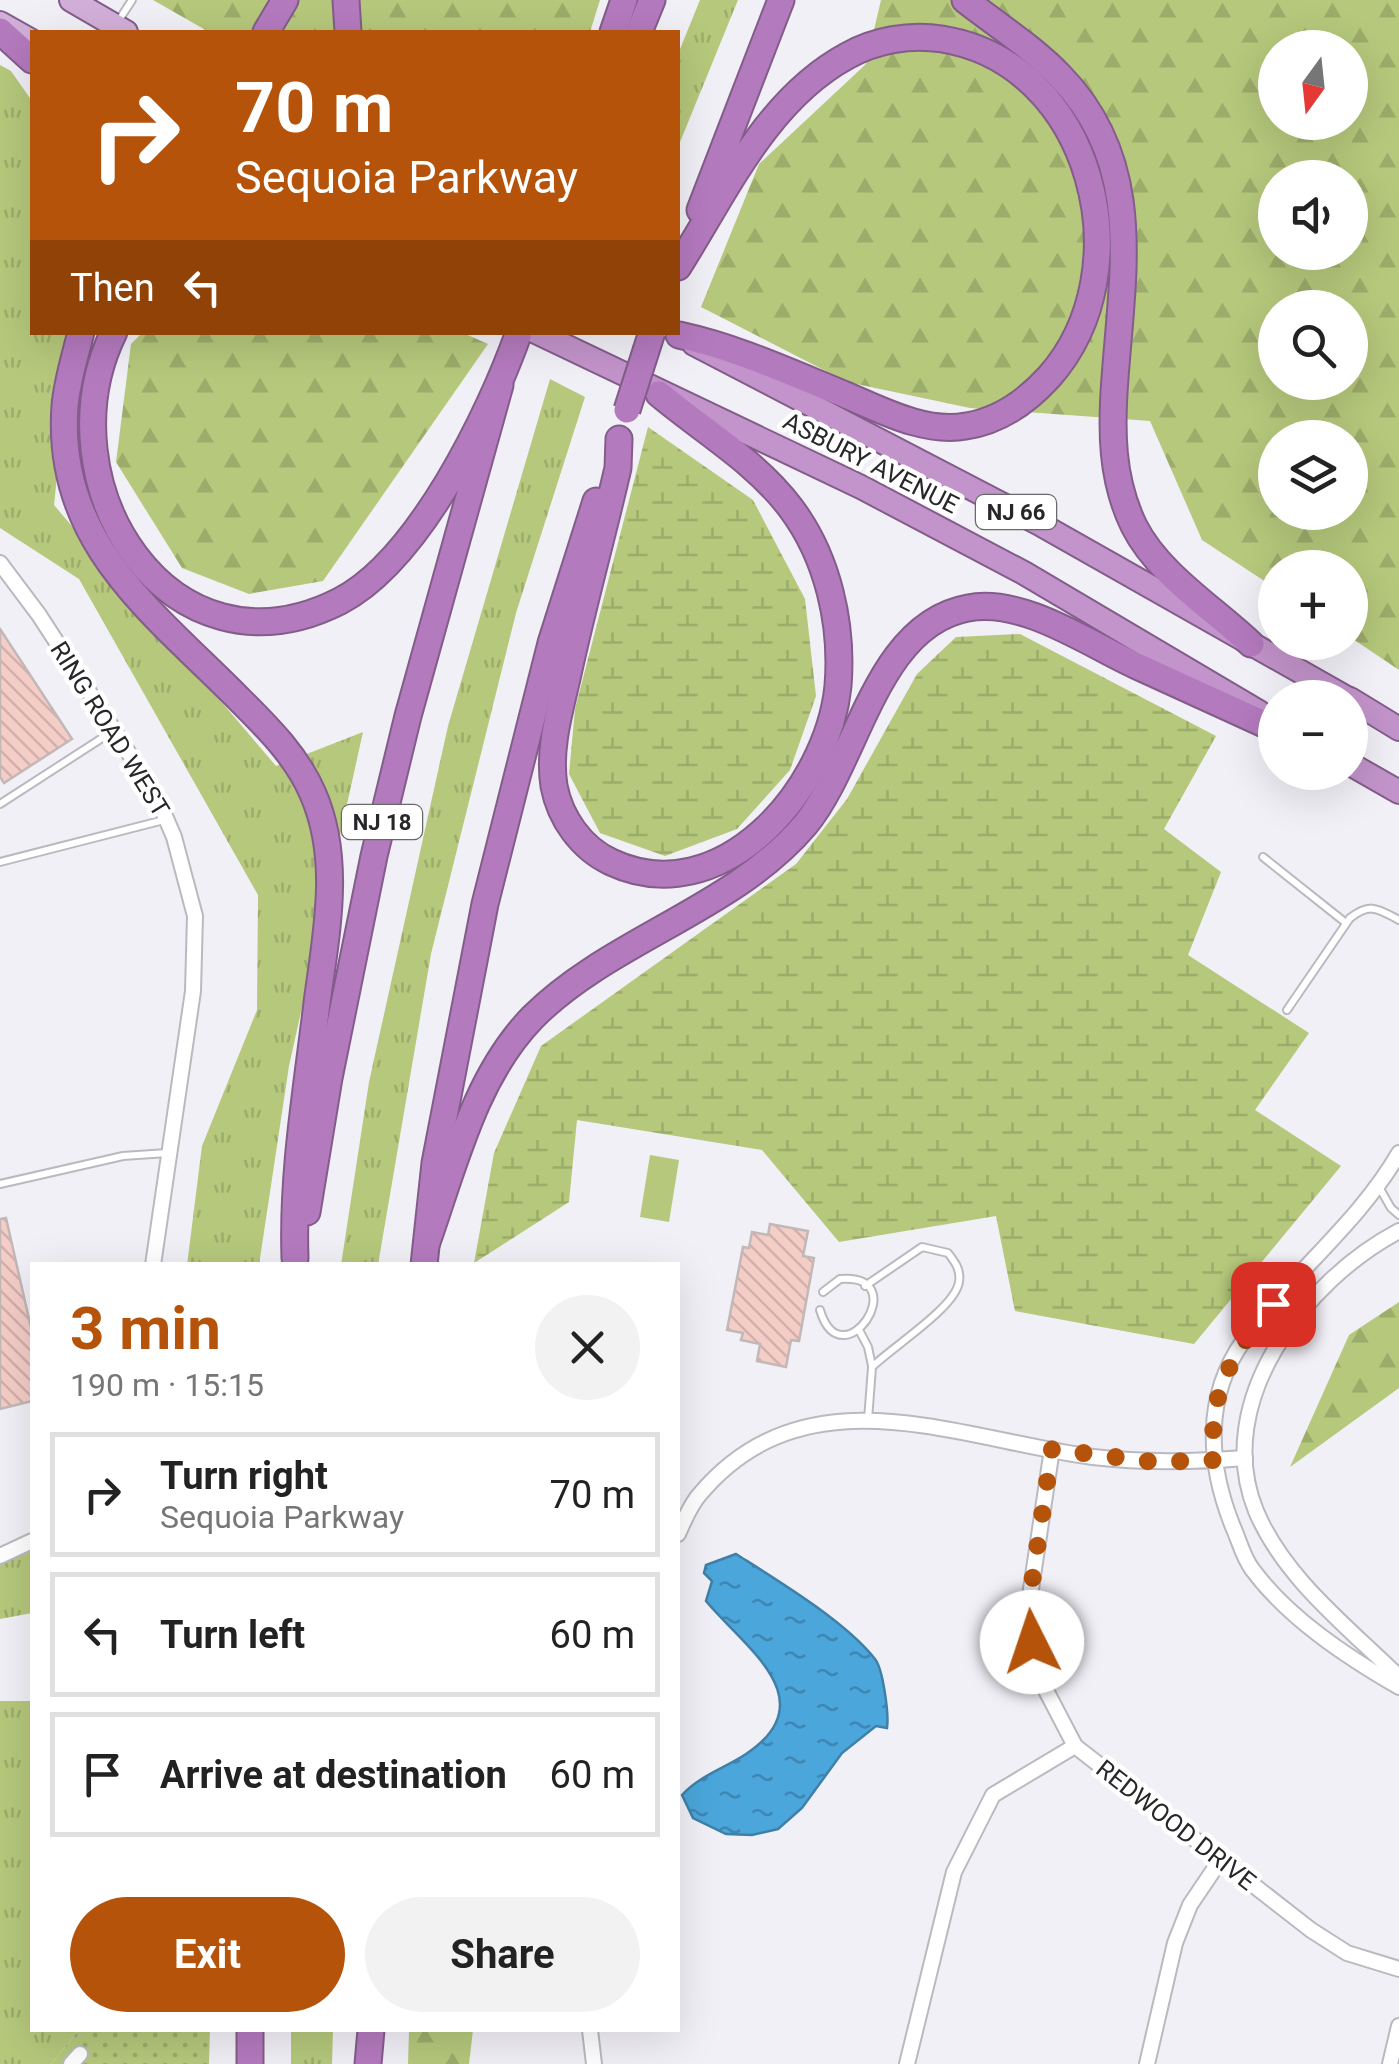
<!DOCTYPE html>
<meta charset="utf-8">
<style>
:root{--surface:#fff;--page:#f2f2f2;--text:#222;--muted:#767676;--line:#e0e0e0;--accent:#b45309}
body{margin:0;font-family:Roboto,sans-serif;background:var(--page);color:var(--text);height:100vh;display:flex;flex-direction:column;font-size:38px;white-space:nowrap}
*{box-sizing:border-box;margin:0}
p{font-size:32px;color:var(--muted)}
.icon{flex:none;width:55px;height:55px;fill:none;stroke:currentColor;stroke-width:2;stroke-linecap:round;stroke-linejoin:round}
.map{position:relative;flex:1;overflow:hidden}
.panel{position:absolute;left:30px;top:1262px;width:650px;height:770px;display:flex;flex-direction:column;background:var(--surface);border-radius:0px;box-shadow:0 10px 40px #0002}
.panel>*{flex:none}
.top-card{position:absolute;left:30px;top:30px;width:650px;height:305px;border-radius:0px;box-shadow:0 10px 40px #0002;background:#b45309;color:#fff;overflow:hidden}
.needle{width:65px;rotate:195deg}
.buttons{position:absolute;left:1258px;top:30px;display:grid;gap:20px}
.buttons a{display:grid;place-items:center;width:110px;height:110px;border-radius:50%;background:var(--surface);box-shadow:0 10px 40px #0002;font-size:50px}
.pin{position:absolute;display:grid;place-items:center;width:85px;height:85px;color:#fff;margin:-42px;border-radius:20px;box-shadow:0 5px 15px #0006}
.me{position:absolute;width:110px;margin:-55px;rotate:356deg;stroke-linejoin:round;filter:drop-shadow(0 0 8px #0008)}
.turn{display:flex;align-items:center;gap:35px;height:210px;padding:0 40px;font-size:45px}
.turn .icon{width:130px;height:130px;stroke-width:2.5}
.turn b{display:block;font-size:70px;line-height:85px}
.then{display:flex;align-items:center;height:95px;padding:0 40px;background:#0003;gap:20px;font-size:38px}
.round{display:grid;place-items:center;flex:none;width:105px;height:105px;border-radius:52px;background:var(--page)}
.overview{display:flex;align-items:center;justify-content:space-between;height:170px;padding:0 40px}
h1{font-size:60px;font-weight:700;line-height:75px;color:var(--accent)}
.cta{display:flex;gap:20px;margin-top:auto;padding:20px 40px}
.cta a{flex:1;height:115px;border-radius:60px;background:var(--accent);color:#fff;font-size:40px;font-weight:700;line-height:115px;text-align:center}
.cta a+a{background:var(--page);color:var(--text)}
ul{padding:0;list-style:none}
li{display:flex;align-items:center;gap:30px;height:125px;margin:0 20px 15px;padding:0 20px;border:5px solid var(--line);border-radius:0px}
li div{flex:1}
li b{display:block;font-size:38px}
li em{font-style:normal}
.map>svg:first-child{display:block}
.grass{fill:url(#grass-tufts)}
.forest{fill:url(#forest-firs);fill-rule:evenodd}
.wetland{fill:url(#wetland-marsh)}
.park{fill:url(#park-dots)}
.pitch{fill:#b5c87b}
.water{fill:url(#water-ripples);stroke:#4080a6;stroke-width:2.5}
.building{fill:url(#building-back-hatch);stroke:#c1b8b7;stroke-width:2.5}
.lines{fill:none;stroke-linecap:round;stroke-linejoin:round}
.service-casing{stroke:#bbb9c0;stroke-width:10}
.minor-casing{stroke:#bbb9c0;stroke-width:18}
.primary-casing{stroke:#835d8a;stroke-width:26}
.trunk-casing{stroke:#835d8a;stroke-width:26}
.motorway-casing{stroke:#835d8a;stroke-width:29}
.service{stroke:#fff;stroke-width:6}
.minor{stroke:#fff;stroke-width:14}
.primary{stroke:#d2afd8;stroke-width:22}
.trunk{stroke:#c394cb;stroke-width:22}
.motorway{stroke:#b47abe;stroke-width:25}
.motorway-bridge-casing{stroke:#835d8a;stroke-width:29;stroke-linecap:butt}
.motorway-bridge{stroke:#b47abe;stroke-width:25}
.route{stroke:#b45309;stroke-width:18;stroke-dasharray:0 32.4}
.labels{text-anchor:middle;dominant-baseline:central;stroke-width:9;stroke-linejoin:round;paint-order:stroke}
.shield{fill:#fff;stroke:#686769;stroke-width:2.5}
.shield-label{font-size:22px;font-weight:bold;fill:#272629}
.street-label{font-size:25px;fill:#272629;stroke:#fff}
</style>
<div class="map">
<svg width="1399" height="2064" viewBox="0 0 1399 2064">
<defs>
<pattern id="grass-tufts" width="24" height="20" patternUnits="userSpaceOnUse" patternTransform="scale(2.5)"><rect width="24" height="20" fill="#b5c87b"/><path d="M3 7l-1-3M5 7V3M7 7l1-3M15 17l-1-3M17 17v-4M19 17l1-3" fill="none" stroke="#9cac6a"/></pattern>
<pattern id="forest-firs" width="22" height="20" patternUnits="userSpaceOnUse" patternTransform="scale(2.5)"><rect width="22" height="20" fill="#b5c87b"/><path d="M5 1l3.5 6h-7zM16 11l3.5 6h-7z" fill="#9cac6a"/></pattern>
<pattern id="wetland-marsh" width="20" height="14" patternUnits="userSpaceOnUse" patternTransform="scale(2.5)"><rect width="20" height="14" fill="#b5c87b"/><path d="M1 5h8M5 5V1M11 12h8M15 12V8" fill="none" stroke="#9cac6a"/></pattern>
<pattern id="park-dots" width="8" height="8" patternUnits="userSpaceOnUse" patternTransform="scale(2.5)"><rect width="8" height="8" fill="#b5c87b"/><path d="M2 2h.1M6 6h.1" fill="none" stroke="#9cac6a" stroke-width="1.8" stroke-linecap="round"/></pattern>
<pattern id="water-ripples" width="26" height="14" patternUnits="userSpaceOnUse" patternTransform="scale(2.5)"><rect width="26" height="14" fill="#4aa6db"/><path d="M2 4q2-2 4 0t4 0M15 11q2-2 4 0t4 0" fill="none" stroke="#3e87b2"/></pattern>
<pattern id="building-back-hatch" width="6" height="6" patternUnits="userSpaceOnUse" patternTransform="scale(2.5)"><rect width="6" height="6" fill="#f5cdc7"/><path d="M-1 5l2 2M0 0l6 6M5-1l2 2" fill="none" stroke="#d2b0ab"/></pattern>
</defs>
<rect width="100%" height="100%" fill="#f2f0f7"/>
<g class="grass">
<polygon points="700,0 738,0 678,147 678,54"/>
<polygon points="0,65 11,71 32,101 32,332 72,333 54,505 276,766 363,732 289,1066 259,1265 187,1265 202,1146 257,1010 258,895 79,579 0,528"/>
<polygon points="550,379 585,397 516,613 431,954 378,1265 341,1265 369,1082 448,726"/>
<polygon points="32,1540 32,1613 0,1619 0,1552"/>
<polygon points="0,1701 32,1701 32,2030 79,2030 51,2064 0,2064"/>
<polygon points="291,2030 333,2030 332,2064 291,2064"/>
</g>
<g class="forest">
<polygon points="153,0 600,0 590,32 209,32"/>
<path d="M 881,0 L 1399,0 L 1399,670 L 1350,637 L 1350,568 L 1275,568 L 1275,588 L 1202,540 L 1150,421 L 970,408 L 847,382 L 701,307 L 759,164 L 866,64 ZM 1275,48 L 1350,48 L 1350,122 L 1275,122 ZM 1275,178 L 1350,178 L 1350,252 L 1275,252 ZM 1275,308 L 1350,308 L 1350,382 L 1275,382 ZM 1275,438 L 1350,438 L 1350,512 L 1275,512 Z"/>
<polygon points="461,332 488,344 323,581 249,594 182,568 116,462 131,344 142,333"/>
<polygon points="1399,1302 1399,1388 1290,1467 1349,1335"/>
<polygon points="409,2030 473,2030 469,2064 408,2064"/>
</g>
<g class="wetland">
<polygon points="648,427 753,500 805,599 816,696 790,770 737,829 665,856 600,833 569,774 575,709"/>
<polygon points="1020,634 1216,736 1164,829 1221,872 1188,955 1309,1033 1255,1110 1341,1166 1194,1344 1015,1311 996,1216 839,1242 762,1150 577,1120 569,1202 474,1263 494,1153 541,1046 796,864 847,799 917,674 956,637"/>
</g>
<polygon class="park" points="79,2030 210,2030 209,2064 51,2064"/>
<polygon class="pitch" points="650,1155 679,1160 669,1222 640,1217"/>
<path class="water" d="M 736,1554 C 777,1580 845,1621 875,1659 C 883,1669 889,1714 887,1728 L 876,1726 L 842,1753 L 802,1808 L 778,1829 L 752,1835 L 726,1834 L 693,1818 L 682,1795 C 699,1776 725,1768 746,1754 C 827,1700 743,1646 706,1601 L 712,1581 L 704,1573 L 706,1565 Z"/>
<g class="building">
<polygon points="0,629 72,739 4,783 0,777"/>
<polygon points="6,1218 32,1332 32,1401 0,1409 0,1219"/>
<polygon points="770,1224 808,1231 803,1256 814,1258 799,1341 791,1340 786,1367 757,1361 760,1344 741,1340 743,1333 727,1330 743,1247 749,1248 752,1232 768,1235"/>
</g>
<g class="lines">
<g class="service-casing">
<g id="service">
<polyline points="119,20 132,0"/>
<polyline points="0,804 113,731"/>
<polyline points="1263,857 1346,923"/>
<polyline points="0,862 164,820"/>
<path d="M 1287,1010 L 1350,918 C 1371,902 1378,909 1399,920"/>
<polyline points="0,1184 123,1156 167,1153"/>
<polyline points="1379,1187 1391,1208 1399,1215"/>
<path d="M 865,1286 L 922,1247 L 948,1253 C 955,1262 961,1270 959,1282 C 955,1308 892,1347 872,1367 L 868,1420"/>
<path d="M 820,1310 C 842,1383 916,1273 840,1279 L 823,1292"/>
<polyline points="859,1330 868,1347 872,1366"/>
</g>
</g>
<g class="minor-casing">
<g id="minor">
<polyline points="0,563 39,615 156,795 174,837 195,916 193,991 153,1265"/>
<path d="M 1399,1153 C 1358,1224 1292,1273 1244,1340 C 1203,1397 1208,1465 1233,1527 C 1239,1540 1243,1557 1252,1569 C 1288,1618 1347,1657 1399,1687"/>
<path d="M 1399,1231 C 1306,1280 1211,1401 1256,1511 C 1284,1578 1348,1627 1399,1677"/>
<polyline points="1052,1449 1028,1609 1038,1675 1075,1746"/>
<path d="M 678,1534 C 684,1521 690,1505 700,1494 C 806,1368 958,1439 1093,1457 C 1144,1463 1194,1462 1245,1458"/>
<polyline points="0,1556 32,1541"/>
<polyline points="590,2030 594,2064"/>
<polyline points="71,2064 80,2054"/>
<polyline points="907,2064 954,1872 993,1795 1075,1746 1311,1930 1347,1953 1399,1969"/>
<polyline points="1147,2064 1175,1943 1190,1905 1221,1859"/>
<polyline points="1390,2064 1399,2026"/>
</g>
</g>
<g class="primary-casing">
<g id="primary">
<polyline points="71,0 126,32"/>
<polyline points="0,23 32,41"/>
</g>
</g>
<g class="trunk-casing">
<g id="trunk">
<polyline points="536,332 861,487 1024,573 1259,712"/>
<polyline points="694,344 1038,523 1347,698"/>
<polyline points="1350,699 1399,729"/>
<polyline points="1350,764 1399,792"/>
</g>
</g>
<g class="motorway-casing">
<g id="motorway">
<polyline points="346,0 348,32"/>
<path d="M 965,0 C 997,25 1032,47 1060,76 C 1144,162 1123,269 1115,378 C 1111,429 1111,479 1134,526 C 1158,574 1213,608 1251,644"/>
<polyline points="0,31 32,60"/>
<polyline points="266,32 285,0"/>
<polyline points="613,32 624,0"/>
<polyline points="639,32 652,0"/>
<polyline points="700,210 781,0"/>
<path d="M 678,267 C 725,193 766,100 847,56 C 875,40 910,34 942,39 C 1092,63 1145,269 1049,377 C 1027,401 999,421 966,426 C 922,434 876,407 836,391 C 785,370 734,347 679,335"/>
<path d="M 81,332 C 75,357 67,381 65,406 C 55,540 149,609 234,694 C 264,724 296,754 313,794 C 342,860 326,934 317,1003 C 307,1088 292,1172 295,1258"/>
<path d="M 114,332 C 40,482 169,688 340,601 C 419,560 490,414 519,332"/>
<path d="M 619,439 L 618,468 C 602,537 583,605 568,674 C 560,710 548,748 554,786 C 560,818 581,848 611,862 C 721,914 828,789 838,686 C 843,624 828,557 790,507 C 755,461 703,431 659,394"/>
<polyline points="307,1212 329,1078 374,856 408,716 500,385"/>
<path d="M 427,1242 C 454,1166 475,1076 533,1017 C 610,940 734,909 805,825 C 858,761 875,625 968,608 C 1022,597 1089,644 1137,666 C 1183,687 1229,708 1275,729"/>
<polyline points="424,1265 435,1163 485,904 551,643 596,501"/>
<polyline points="250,2064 250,2030"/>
<polyline points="368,2064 371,2030"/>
</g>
</g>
<use href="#service" class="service"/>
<use href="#minor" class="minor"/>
<use href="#primary" class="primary"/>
<use href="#trunk" class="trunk"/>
<use href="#motorway" class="motorway"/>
<g class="motorway-bridge-casing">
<polyline id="motorway-bridge" points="627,410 652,332"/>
</g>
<use href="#motorway-bridge" class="motorway-bridge"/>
</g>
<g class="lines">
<path class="route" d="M 1032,1642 L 1028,1609 L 1052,1449 L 1154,1462 L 1215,1460 C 1206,1394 1233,1354 1273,1304"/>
</g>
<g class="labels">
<g class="shield">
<rect x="976" y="495" width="80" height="34" rx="8"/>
<rect x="342" y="805" width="80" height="34" rx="8"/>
</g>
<g class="shield-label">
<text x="1016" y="512">NJ 66</text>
<text x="382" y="822">NJ 18</text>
</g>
<g class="street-label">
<text transform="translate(871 463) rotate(27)">ASBURY AVENUE</text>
<text transform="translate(110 729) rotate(58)">RING ROAD WEST</text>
<text transform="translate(1176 1825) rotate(38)">REDWOOD DRIVE</text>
</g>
</g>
</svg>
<div class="buttons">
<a><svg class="needle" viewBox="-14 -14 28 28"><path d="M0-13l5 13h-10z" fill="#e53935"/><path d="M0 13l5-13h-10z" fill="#767676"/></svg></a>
<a><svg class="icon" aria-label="sound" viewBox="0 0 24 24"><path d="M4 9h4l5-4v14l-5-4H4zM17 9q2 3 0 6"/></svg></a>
<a><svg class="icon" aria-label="search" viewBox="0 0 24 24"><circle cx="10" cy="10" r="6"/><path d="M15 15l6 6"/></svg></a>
<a><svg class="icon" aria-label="layers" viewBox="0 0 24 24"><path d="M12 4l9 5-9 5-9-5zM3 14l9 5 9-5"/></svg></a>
<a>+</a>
<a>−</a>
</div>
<div class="pin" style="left:1273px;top:1304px;background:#d93025"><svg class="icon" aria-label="arrive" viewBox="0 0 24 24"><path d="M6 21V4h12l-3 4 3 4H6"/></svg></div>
<svg class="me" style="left:1032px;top:1642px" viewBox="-20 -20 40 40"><circle r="19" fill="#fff"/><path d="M0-13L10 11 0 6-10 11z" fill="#b45309"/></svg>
<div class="top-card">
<div class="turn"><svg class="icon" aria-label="right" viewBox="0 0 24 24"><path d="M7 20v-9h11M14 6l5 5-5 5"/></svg><div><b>70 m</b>Sequoia Parkway</div></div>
<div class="then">Then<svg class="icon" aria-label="left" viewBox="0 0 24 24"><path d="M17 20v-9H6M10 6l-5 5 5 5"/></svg></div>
</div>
<section class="panel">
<div class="overview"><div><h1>3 min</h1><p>190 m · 15:15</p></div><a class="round"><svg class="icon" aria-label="close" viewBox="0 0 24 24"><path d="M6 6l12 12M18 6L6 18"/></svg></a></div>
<ul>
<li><svg class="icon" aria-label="right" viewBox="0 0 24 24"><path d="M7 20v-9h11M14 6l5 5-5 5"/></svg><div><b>Turn right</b><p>Sequoia Parkway</p></div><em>70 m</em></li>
<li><svg class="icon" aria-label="left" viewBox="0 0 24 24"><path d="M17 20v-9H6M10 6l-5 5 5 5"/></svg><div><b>Turn left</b></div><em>60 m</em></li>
<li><svg class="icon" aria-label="arrive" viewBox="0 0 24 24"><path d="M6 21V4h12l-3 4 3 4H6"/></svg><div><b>Arrive at destination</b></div><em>60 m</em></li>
</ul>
<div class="cta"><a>Exit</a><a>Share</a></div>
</section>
</div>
